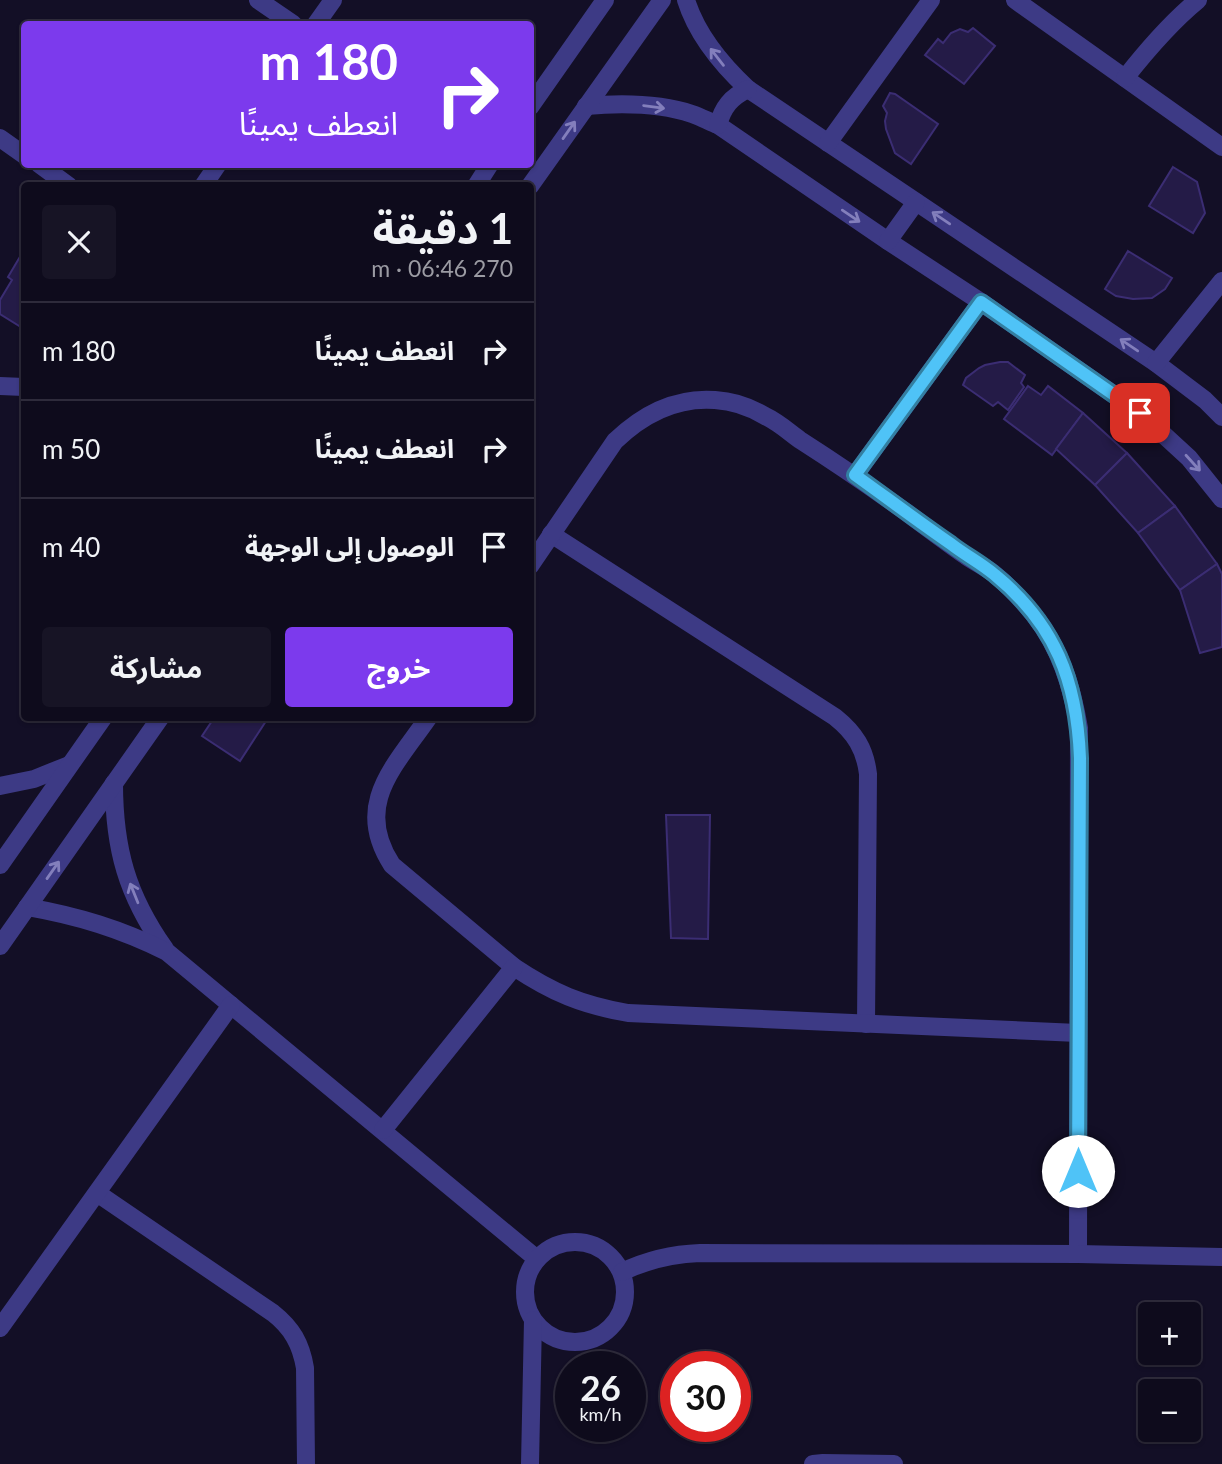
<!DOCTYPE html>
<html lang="ar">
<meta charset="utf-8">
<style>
:root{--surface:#0e0b1c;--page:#171425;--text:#f1f3f6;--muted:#9b9ba3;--line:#2e2b3b;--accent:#7c3aed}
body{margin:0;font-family:Lato,"Noto Sans Arabic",sans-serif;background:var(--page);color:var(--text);direction:rtl;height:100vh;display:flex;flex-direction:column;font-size:26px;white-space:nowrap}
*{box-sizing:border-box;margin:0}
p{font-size:23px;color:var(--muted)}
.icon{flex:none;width:38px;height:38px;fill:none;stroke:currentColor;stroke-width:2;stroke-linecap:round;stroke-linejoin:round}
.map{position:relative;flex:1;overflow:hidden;direction:ltr}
.details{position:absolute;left:21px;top:182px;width:513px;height:539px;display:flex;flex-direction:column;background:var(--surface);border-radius:7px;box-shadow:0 2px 5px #0004,0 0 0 2px var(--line);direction:rtl}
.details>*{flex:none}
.guide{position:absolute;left:21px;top:21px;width:513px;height:147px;border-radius:7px;box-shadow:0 2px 5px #0004,0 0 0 2px var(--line);direction:rtl;background:#7c3aed;color:#fff;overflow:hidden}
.buttons{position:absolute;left:1138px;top:1302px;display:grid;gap:14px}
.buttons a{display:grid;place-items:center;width:63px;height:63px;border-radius:7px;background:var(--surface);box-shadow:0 2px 5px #0004,0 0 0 2px var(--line);font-size:35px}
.speed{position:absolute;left:555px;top:1351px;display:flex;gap:14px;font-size:35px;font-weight:700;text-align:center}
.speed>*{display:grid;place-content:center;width:91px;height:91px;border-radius:50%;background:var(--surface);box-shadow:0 2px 5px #0004,0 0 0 2px var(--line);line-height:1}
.speed small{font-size:18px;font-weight:400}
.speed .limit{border:10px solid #d22;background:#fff;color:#111}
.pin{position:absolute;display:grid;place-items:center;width:60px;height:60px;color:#fff;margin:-30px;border-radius:14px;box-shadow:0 4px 10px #0006}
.me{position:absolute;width:77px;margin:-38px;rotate:0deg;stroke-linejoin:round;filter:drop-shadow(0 0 5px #0008)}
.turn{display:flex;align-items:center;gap:24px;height:147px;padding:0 21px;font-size:32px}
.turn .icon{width:91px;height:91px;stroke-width:2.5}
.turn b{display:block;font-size:49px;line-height:60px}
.round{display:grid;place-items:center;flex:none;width:74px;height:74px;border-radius:7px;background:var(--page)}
.headline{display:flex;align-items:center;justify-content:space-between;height:119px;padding:0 21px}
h1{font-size:42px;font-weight:700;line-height:52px}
.action{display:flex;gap:14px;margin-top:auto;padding:14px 21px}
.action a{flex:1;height:80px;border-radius:7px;background:var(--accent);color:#fff;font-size:28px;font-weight:700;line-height:80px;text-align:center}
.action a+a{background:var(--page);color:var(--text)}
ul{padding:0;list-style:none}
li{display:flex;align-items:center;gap:21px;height:98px;padding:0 21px;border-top:2px solid var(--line)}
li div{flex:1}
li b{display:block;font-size:26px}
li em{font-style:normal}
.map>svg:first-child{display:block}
.building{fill:#241b47;stroke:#3b2d73;stroke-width:2}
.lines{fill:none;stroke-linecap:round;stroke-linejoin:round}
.minor{stroke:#3d3a85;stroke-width:18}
.tertiary{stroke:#3d3a85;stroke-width:18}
.oneway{stroke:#837fbc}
.route-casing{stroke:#337fa1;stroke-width:18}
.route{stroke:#4fc3f7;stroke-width:12}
</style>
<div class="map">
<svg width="1222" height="1464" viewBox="0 0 1222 1464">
<rect width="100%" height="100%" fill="#130f26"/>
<g class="building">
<polygon points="973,28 995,46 964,84 925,55 938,39 943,43 951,33 960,29 968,32"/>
<polygon points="890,93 895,94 938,124 911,164 895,153 886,129 885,121 887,113 883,106"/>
<polygon points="1173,167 1197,182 1205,213 1193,233 1149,206"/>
<polygon points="24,250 24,329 0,314 0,300 12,280 8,277"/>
<polygon points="1128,251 1172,278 1165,289 1152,298 1133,299 1116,296 1105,289"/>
<polygon points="1000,362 1008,362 1025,375 1021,383 1024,387 1008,410 998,402 993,406 963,385 966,378 979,368 985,365"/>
<polygon points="1028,386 1041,395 1048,386 1083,413 1052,455 1004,419"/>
<polygon points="1083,413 1127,453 1095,485 1056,449"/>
<polygon points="1127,453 1175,506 1138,533 1095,485"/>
<polygon points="1175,506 1217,564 1180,590 1138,533"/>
<polygon points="1217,564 1222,574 1222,647 1200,653 1180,590"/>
<polygon points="214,718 268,718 240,761 202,736"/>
<polygon points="666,815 710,815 708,939 671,938"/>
</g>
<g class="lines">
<g class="minor">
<polyline points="258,0 293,24"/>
<path d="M 686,0 C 697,35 721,64 748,89 L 1156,363 L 1205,400 L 1222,417"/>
<polyline points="1015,0 1222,147"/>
<polyline points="316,24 333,0"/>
<path d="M 1125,78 C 1147,50 1170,23 1198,0"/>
<path d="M 586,106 C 621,103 659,103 692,114 C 701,117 710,122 718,125 L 888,241 L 981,302 L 1140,413 L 1189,458 L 1222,499"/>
<path d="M 718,125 C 723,107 731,97 748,89"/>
<polyline points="0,138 24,155"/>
<polyline points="828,143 931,0"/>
<polyline points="39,164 69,186"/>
<polyline points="203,186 218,164"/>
<polyline points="888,241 916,202"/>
<polyline points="1156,363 1222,281"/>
<polyline points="0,386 24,387"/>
<polyline points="855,475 981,302"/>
<path d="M 551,534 L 835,717 C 855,733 865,749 868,774 L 866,1024"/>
<path d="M 530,566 L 615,441 C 643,414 675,397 715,400 C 733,401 750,407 765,416 C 778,422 789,432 800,440 C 836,463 871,487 906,512 C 926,527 946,542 966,556 C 975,562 985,567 993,573 C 1008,585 1022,600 1034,615 C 1060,648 1072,687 1079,728 L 1078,1254"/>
<path d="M 428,718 C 394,767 353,805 392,865 L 514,967 C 553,993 582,1005 628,1013 L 1078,1033"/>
<path d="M 114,783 C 114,849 127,895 165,949"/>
<path d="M 27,907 C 78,916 121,929 167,952 L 537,1259"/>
<polyline points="383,1130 514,967"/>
<path d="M 97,1193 L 273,1313 C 292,1328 301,1344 305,1368 L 306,1464"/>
<circle cx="575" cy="1292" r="50"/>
<path d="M 622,1272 C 647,1260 671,1254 700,1253 L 1078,1254 L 1222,1257"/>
<polyline points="0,1328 231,1005"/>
<polyline points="530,1464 533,1320"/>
<polyline points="813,1464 823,1463 894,1464"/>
</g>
<g class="tertiary">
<polyline points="530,107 605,0"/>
<polyline points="476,186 490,164"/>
<polyline points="530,186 662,0"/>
<polyline points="0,786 34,779 69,765"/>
<polyline points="0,865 103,718"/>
<polyline points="0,946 160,718"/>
</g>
</g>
<defs><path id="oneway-shaft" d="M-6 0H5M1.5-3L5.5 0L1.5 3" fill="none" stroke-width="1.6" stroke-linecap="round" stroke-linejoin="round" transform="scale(1.75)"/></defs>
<g class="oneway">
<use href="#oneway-shaft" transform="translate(717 57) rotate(-128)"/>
<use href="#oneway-shaft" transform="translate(654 107) rotate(8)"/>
<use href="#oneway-shaft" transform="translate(569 130) rotate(-55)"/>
<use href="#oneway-shaft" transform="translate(851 216) rotate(34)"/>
<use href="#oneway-shaft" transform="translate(941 218) rotate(-146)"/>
<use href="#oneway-shaft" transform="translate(1129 345) rotate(-146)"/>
<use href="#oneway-shaft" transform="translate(1193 463) rotate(48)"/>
<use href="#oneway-shaft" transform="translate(53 870) rotate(-55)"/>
<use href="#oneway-shaft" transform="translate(134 893) rotate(-112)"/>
</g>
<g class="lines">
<g class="route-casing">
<path id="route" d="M 1078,1171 L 1080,758 C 1077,681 1055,624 995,575 C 981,563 965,555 951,544 C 919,522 887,498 855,475 L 981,302 L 1140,413"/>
</g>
<use href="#route" class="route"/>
</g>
</svg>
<div class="buttons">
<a>+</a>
<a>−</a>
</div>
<div class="speed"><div>26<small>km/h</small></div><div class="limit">30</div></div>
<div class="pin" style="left:1140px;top:413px;background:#d93025"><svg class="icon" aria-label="arrive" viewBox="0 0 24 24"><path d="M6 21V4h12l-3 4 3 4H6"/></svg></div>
<svg class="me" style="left:1078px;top:1171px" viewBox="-20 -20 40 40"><circle r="19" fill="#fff"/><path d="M0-13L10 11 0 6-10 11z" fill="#4fc3f7"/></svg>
<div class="guide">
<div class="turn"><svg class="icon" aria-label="right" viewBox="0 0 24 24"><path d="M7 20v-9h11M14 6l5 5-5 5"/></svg><div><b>180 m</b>انعطف يمينًا</div></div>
</div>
<section class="details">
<div class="headline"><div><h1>1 دقيقة</h1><p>270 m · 06:46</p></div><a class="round"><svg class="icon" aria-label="close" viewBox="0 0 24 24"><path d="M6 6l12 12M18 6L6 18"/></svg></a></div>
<ul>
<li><svg class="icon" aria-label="right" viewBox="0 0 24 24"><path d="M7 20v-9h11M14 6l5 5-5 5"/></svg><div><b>انعطف يمينًا</b></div><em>180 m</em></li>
<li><svg class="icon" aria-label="right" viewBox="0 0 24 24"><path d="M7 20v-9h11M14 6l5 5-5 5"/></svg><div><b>انعطف يمينًا</b></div><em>50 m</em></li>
<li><svg class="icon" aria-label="arrive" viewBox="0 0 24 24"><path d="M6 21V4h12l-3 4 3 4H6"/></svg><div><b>الوصول إلى الوجهة</b></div><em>40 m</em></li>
</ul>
<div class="action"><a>خروج</a><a>مشاركة</a></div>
</section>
</div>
